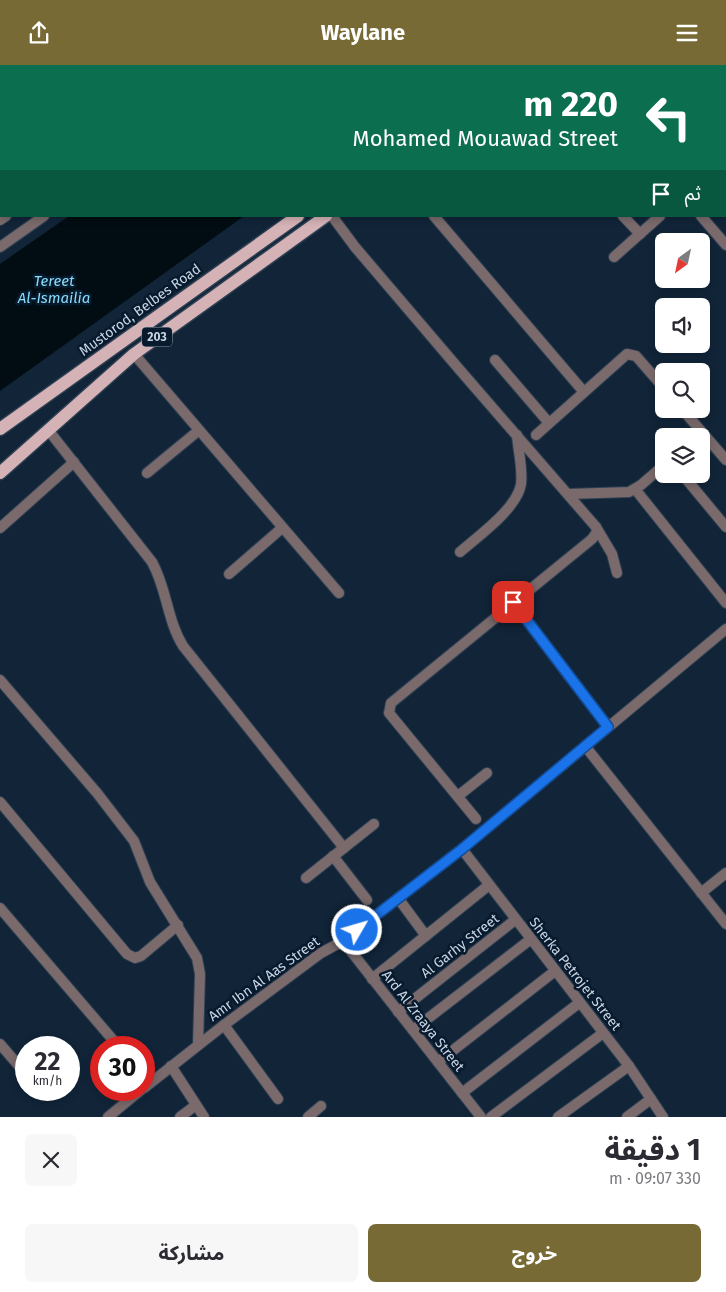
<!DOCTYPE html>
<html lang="ar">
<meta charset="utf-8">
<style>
:root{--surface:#fff;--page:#f7f7f7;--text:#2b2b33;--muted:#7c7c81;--accent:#776a34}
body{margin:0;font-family:"Fira Sans","Noto Sans Arabic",sans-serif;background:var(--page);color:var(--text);direction:rtl;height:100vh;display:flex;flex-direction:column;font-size:19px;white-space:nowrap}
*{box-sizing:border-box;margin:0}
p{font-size:16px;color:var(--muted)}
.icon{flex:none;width:28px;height:28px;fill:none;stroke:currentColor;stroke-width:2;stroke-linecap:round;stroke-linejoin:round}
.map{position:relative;height:1052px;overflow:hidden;direction:ltr}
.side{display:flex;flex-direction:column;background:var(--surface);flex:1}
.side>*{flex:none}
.hud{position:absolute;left:0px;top:0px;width:726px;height:152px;box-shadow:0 2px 8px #0003;direction:rtl;background:#0b6e4f;color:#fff;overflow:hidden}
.needle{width:32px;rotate:213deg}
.tools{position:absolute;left:655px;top:168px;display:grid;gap:10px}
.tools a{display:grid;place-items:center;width:55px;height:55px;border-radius:8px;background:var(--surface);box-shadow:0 2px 8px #0003;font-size:25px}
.speed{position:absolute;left:15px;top:971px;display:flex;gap:10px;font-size:25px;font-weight:700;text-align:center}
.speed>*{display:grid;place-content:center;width:65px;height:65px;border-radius:50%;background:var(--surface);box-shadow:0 2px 8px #0003;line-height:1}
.speed small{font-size:12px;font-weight:400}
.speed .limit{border:8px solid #d22;background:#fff;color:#111}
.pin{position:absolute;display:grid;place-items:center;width:42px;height:42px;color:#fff;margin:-21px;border-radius:10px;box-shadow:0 2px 8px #0006}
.me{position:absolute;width:55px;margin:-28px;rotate:52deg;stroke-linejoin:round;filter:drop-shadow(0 0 4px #0008)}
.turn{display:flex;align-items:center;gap:18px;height:105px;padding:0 25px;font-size:22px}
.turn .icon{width:65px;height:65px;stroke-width:2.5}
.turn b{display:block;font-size:35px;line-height:42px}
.then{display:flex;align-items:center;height:48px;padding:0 25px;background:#0003;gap:10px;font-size:19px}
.round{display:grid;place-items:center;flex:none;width:52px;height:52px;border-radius:8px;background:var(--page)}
.headline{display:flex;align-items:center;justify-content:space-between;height:85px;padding:0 25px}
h1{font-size:30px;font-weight:700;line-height:38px}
.button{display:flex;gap:10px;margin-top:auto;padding:10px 25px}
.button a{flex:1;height:58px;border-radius:8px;background:var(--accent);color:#fff;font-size:20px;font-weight:700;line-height:58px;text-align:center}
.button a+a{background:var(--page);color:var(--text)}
header{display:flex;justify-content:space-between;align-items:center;height:65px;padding:0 25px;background:var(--accent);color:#fff;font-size:22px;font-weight:700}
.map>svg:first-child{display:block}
.water{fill:#010d12}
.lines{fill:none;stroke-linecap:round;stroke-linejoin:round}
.minor-casing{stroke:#2e4053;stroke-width:12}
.major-casing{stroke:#2e4053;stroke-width:15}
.minor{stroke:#7a6a6c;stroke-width:10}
.major{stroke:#d4b2b5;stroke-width:12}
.route-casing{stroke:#114b97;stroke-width:12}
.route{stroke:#1a73e8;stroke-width:9}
.labels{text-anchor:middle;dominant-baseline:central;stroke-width:5;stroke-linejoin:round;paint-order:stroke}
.shield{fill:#071a2e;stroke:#8f9dad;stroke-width:1}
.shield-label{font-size:12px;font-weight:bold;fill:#c9d5e3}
.street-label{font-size:14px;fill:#c9d5e3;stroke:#071a2e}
.water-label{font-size:15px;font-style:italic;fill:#87ddf9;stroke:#071a2e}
</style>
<header><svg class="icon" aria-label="menu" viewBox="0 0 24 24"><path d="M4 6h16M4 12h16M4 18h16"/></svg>Waylane<svg class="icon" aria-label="share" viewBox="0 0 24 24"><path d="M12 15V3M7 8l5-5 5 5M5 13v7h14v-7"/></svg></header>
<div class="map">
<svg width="726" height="1052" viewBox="0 0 726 1052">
<rect width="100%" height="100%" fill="#112438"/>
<polygon class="water" points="69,151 244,151 0,326 0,199"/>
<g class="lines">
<g class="minor-casing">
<g id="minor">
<polyline points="24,0 25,1"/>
<polyline points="113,0 114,1"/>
<polyline points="670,0 672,1"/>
<polyline points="53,1 54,0"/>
<polyline points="94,1 96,0"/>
<polyline points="135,1 137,0"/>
<polyline points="0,2 1,4"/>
<polyline points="725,38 726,36"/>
<polyline points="0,43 1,42"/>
<polyline points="725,64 726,65"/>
<polyline points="332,151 355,182 459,304 596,462 597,467 592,474 391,638 389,648 476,754"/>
<polyline points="434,151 583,326"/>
<polyline points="623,151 640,169"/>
<polyline points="701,151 726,180"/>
<polyline points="0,155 6,151"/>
<polyline points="0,182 44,151"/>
<polyline points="614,192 660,151"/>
<polyline points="134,289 339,528"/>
<polyline points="495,295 549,358"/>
<polyline points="682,344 726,395"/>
<path d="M 49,366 L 152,497 C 167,524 167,555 183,581 L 344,783"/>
<polyline points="536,370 627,289 636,291 664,323"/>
<polyline points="147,408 198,366"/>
<polyline points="682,409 726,462"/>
<polyline points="635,424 726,538"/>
<polyline points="568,429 629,427 641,420 664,400"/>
<polyline points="596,462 612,489 617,508"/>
<polyline points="0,463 74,397"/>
<path d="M 460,487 C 478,471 517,444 521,419 C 523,404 518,385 517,370"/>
<polyline points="229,509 282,463"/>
<polyline points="513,537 608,662"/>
<polyline points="0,615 97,728 134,776 150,817 197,893 200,909 198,980"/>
<polyline points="585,681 726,859"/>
<polyline points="458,731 487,708"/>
<polyline points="0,737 127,889 135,893 141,891 178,860"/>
<polyline points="462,784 629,1001 663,1052"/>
<polyline points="333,791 367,835"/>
<polyline points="306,813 374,759"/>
<polyline points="701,828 726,808"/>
<polyline points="398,833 426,871"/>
<polyline points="0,843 119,982"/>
<polyline points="343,876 481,1052"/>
<polyline points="372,914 489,820"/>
<polyline points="398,947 515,855"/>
<polyline points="224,960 278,1034"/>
<polyline points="413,965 531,874"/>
<polyline points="0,979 26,1009"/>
<polyline points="438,997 555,906"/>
<polyline points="171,1001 204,1052"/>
<polyline points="144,1023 224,960 321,888 343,876 462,784 726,564"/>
<polyline points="462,1028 579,938"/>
<polyline points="108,1052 141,1025"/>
<polyline points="180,1052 196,1040"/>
<polyline points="308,1052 321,1041"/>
<polyline points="491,1052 603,968"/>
<polyline points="558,1052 629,1001"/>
<polyline points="627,1052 651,1034"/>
</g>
</g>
<g class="major-casing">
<g id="major">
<polyline points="157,1 159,0"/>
<polyline points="182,1 184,0"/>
<polyline points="509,1 511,0"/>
<polyline points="540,1 542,0"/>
<polyline points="0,113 1,112"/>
<polyline points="0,132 1,131"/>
<polyline points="0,364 298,151"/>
<polyline points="0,408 134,289 326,151"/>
</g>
</g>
<use href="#minor" class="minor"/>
<use href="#major" class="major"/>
</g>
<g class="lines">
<g class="route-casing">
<polyline id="route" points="357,865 462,784 608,662 513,537"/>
</g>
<use href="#route" class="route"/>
</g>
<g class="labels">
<rect class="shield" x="142" y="262.5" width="30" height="19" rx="4"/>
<g class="shield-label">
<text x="157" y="272">203</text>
</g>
<g class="street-label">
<text transform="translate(140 245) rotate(-36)">Mustorod, Belbes Road</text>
<text transform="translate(460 881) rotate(-38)">Al Garhy Street</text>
<text transform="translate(575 909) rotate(52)">Sherka Petrojet Street</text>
<text transform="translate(264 914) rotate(-36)">Amr Ibn Al Aas Street</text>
<text transform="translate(423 956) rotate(52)">Ard Al Zraaya Street</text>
</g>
<g class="water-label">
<text x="54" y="216">Tereet<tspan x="54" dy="17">Al-Ismailia</tspan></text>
</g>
</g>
</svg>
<div class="tools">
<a><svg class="needle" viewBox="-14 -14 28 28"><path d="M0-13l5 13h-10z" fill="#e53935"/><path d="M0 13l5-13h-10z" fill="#7c7c81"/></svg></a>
<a><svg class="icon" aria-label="sound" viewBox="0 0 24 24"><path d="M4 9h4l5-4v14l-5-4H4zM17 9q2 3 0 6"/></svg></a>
<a><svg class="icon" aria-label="search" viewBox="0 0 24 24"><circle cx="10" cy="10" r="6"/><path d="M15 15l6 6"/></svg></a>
<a><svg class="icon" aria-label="layers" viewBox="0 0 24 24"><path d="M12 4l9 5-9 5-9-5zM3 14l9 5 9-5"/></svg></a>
</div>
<div class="speed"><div>22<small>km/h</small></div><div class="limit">30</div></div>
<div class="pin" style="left:513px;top:537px;background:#d93025"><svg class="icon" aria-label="arrive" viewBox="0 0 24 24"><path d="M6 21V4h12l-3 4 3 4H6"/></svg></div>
<svg class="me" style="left:357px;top:865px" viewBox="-20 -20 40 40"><circle r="17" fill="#1a73e8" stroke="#fff" stroke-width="3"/><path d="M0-11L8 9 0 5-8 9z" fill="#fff"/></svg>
<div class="hud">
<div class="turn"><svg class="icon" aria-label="left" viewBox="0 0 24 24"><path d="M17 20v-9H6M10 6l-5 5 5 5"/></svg><div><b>220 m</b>Mohamed Mouawad Street</div></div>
<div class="then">ثم<svg class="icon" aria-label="arrive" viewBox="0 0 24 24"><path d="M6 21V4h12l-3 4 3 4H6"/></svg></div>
</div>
</div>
<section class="side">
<div class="headline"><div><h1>1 دقيقة</h1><p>330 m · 09:07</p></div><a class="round"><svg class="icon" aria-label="close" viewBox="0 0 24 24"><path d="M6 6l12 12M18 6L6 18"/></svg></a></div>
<div class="button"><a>خروج</a><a>مشاركة</a></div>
</section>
